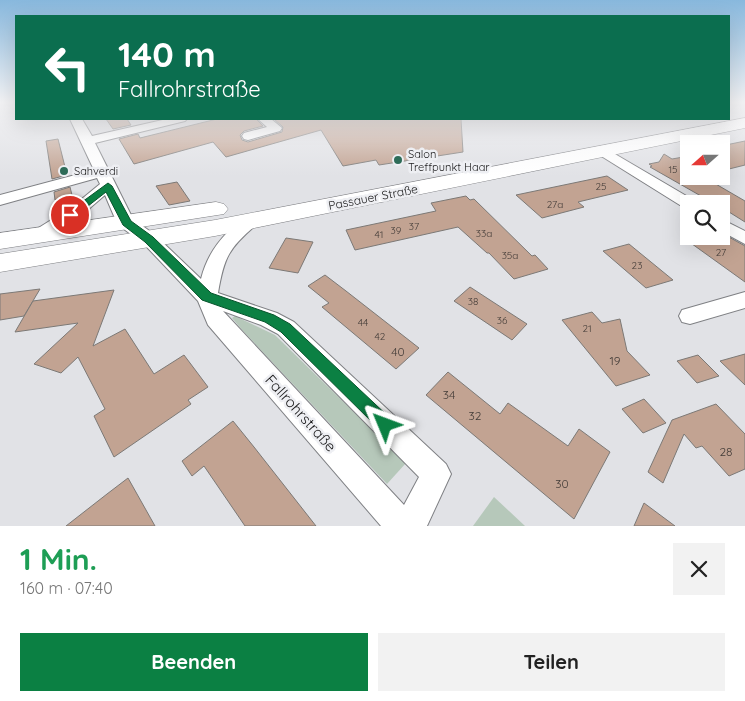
<!DOCTYPE html>
<html lang="de">
<meta charset="utf-8">
<style>
:root{--surface:#fff;--page:#f2f2f2;--text:#222;--muted:#767676;--accent:#0b8043}
body{margin:0;font-family:Quicksand,sans-serif;background:var(--page);color:var(--text);height:100vh;display:flex;flex-direction:column;font-size:19px;white-space:nowrap}
*{box-sizing:border-box;margin:0}
p{font-size:16px;color:var(--muted)}
.icon{flex:none;width:28px;height:28px;fill:none;stroke:currentColor;stroke-width:2;stroke-linecap:round;stroke-linejoin:round}
.map{position:relative;height:526px;overflow:hidden}
.side{display:flex;flex-direction:column;background:var(--surface);flex:1}
.side>*{flex:none}
.top-card{position:absolute;left:15px;top:15px;width:715px;height:105px;border-radius:0px;box-shadow:0 5px 20px #0002;background:#0b6e4f;color:#fff;overflow:hidden}
.needle{width:32px;rotate:249deg}
.buttons{position:absolute;left:680px;top:135px;display:grid;gap:10px}
.buttons a{display:grid;place-items:center;width:50px;height:50px;border-radius:0px;background:var(--surface);box-shadow:0 5px 20px #0002;font-size:25px}
.pin{position:absolute;display:grid;place-items:center;width:42px;height:42px;color:#fff;margin:-21px;border:2px solid #fff;border-radius:50%;box-shadow:0 1px 5px #0007}
.me{position:absolute;width:55px;margin:-28px;rotate:314deg;stroke-linejoin:round;filter:drop-shadow(0 0 4px #0008)}
.turn{display:flex;align-items:center;gap:18px;height:105px;padding:0 20px;font-size:22px}
.turn .icon{width:65px;height:65px;stroke-width:2.5}
.turn b{display:block;font-size:35px;line-height:42px}
.round{display:grid;place-items:center;flex:none;width:52px;height:52px;border-radius:0px;background:var(--page)}
.summary{display:flex;align-items:center;justify-content:space-between;height:85px;padding:0 20px}
h1{font-size:30px;font-weight:700;line-height:38px;color:#1e9e55}
.action{display:flex;gap:10px;margin-top:auto;padding:10px 20px}
.action a{flex:1;height:58px;border-radius:0px;background:var(--accent);color:#fff;font-size:20px;font-weight:700;line-height:58px;text-align:center}
.action a+a{background:var(--page);color:var(--text)}
.map>svg:first-child{display:block}
.green{fill:#b6c8ba}
.building{fill:#c2a392;stroke:#7c7976}
.lines{fill:none;stroke-linecap:round;stroke-linejoin:round}
.minor-casing{stroke:#7f8084;stroke-width:2}
.primary-casing{stroke:#7f8084;stroke-width:1}
.minor{fill:#fff;fill-rule:evenodd}
.primary{fill:#fff;fill-rule:evenodd}
.route{fill:#0b8043;stroke:#07532c}
.poi-dot{fill:#2e6c58;stroke:#eeeff3;stroke-width:2}
.labels{text-anchor:middle;dominant-baseline:central;stroke-width:5;stroke-linejoin:round;paint-order:stroke}
.number-label{font-size:10px;fill:#433c38}
.far-poi-label{font-size:11px;fill:#19191a;stroke:#eeeff3;text-anchor:start}
.street-label{font-size:12px;fill:#19191a;stroke:#eeeff3}
.near-number-label{font-size:12px;fill:#433c38}
.near-street-label{font-size:15px;fill:#19191a;stroke:#eeeff3}
</style>
<div class="map">
<svg width="745" height="526" viewBox="0 0 745 526">
<rect width="100%" height="100%" fill="#e1e2e6"/>
<g class="green">
<polygon points="235,316 275,335 406,463 387,484 243,331 232,318"/>
<polygon points="494,497 525,526 473,526"/>
</g>
<g class="building">
<polygon points="106,119 127,119 131,125 113,129"/>
<polygon points="217,119 256,119 263,126 244,131 240,135 242,140 248,142 282,132 283,127 274,119 461,119 463,152 379,165 376,160 343,166 321,130 226,157 213,142 134,164 119,139 138,134 140,138"/>
<polygon points="58,139 67,175 52,179 46,141"/>
<polygon points="745,141 745,165 721,171 721,146"/>
<polygon points="664,154 672,159 689,156 689,176 702,176 745,201 745,222 721,207 721,204 715,204 650,167 652,166 649,164 659,162"/>
<polygon points="607,176 628,190 578,202 584,207 542,218 516,195"/>
<polygon points="177,182 190,201 169,205 156,186"/>
<polygon points="70,187 72,195 55,200 54,192"/>
<polygon points="466,196 470,200 474,199 532,256 535,255 548,269 514,279 489,253 487,253 458,227 355,250 346,230 436,211 431,203"/>
<polygon points="681,236 727,236 745,246 745,282"/>
<polygon points="286,238 313,242 298,273 269,268"/>
<polygon points="629,244 673,280 646,288 603,251"/>
<polygon points="325,275 346,291 419,348 396,369 322,307 329,303 308,286"/>
<polygon points="470,287 493,302 527,324 512,340 454,301"/>
<polygon points="40,289 24,316 0,320 0,294"/>
<polygon points="114,290 93,346 125,329 154,374 184,355 208,387 188,400 191,404 114,457 94,416 105,409 78,357 61,373 34,364 78,323 15,332 33,301"/>
<polygon points="592,312 602,323 620,319 627,351 650,375 616,386 562,320"/>
<polygon points="745,354 745,385 720,361"/>
<polygon points="698,355 719,376 697,383 677,361"/>
<polygon points="448,372 500,414 508,403 568,446 579,429 610,452 574,519 426,395"/>
<polygon points="644,399 666,423 643,433 622,409"/>
<polygon points="716,404 745,434 745,469 729,476 702,446 696,448 684,434 663,483 648,472 672,420"/>
<polygon points="233,421 254,447 316,526 245,526 204,466 192,476 182,461"/>
<polygon points="128,478 155,526 66,526 107,494"/>
<polygon points="644,503 675,526 634,526"/>
</g>
<g class="lines">
<g class="minor-casing">
<g id="minor">
<path d="M 70,119 L 82,119 L 92,136 L 167,119 L 187,119 L 185,121 L 95,143 L 133,219 L 155,235 L 201,279 C 208,251 223,235 244,217 L 256,217 L 258,221 L 256,225 C 229,248 224,257 218,293 L 277,313 L 294,322 L 446,464 L 451,474 L 427,526 L 381,526 L 208,325 L 198,301 L 143,243 L 121,227 L 114,216 L 105,195 L 84,213 L 44,240 L 38,242 L 32,240 L 29,236 L 32,232 L 72,207 L 100,184 L 97,178 L 0,205 L 0,195 L 94,170 ZM 223,311 L 261,325 L 278,334 L 419,477 L 404,505 Z"/>
<polygon points="258,119 271,119 282,128 280,131 248,140 244,139 242,136 244,133 267,127"/>
<polygon points="603,147 695,201 697,204 689,204 689,209 683,207 598,154 596,151"/>
<polygon points="721,219 745,231 745,244 721,231"/>
<polygon points="745,292 745,308 690,324 682,322 679,316 682,310"/>
</g>
</g>
<g class="primary-casing">
<g id="primary">
<polygon points="745,118 745,128 215,236 0,272 0,254 215,220"/>
<polygon points="216,202 224,204 228,209 224,214 0,249 0,233"/>
</g>
</g>
<use href="#minor" class="minor"/>
<use href="#primary" class="primary"/>
</g>
<linearGradient id="sky" x2="0" y2="1"><stop stop-color="#88b8dd"/><stop offset="0.58" stop-color="#f2f2f4"/><stop offset="1" stop-color="#f2f2f4" stop-opacity="0"/></linearGradient>
<rect width="745" height="176" fill="url(#sky)"/>
<polygon class="route" points="108,183 112,186 131,221 153,237 211,293 274,315 290,324 391,419 393,425 391,430 385,433 380,430 281,332 265,322 202,300 145,242 123,225 106,192 74,217 67,217 67,213"/>
<g class="poi-dot">
<circle cx="398" cy="160" r="5"/>
<circle cx="64" cy="171" r="5"/>
</g>
<g class="labels">
<g class="number-label">
<text x="673" y="169">15</text>
<text x="601" y="186">25</text>
<text x="555" y="204">27a</text>
<text x="414" y="226">37</text>
<text x="396" y="230">39</text>
<text x="484" y="233">33a</text>
<text x="379" y="234">41</text>
<text x="721" y="252">27</text>
<text x="510" y="255">35a</text>
<text x="637" y="265">23</text>
<text x="473" y="301">38</text>
<text x="502" y="320">36</text>
<text x="363" y="322">44</text>
<text x="587" y="328">21</text>
<text x="380" y="336">42</text>
</g>
<g class="far-poi-label">
<text x="408" y="154">Salon<tspan x="408" dy="13">Treffpunkt Haar</tspan></text>
<text x="74" y="171">Sahverdi</text>
</g>
<g class="street-label">
<text transform="translate(373 197) rotate(-11)">Passauer Straße</text>
</g>
<g class="near-number-label">
<text x="398" y="351">40</text>
<text x="615" y="360">19</text>
<text x="449" y="394">34</text>
<text x="475" y="415">32</text>
<text x="726" y="451">28</text>
<text x="562" y="483">30</text>
</g>
<g class="near-street-label">
<text transform="translate(301 413) rotate(48)">Fallrohrstraße</text>
</g>
</g>
</svg>
<div class="buttons">
<a><svg class="needle" viewBox="-14 -14 28 28"><path d="M0-13l5 13h-10z" fill="#e53935"/><path d="M0 13l5-13h-10z" fill="#767676"/></svg></a>
<a><svg class="icon" aria-label="search" viewBox="0 0 24 24"><circle cx="10" cy="10" r="6"/><path d="M15 15l6 6"/></svg></a>
</div>
<div class="pin" style="left:70px;top:215px;background:#d93025"><svg class="icon" aria-label="arrive" viewBox="0 0 24 24"><path d="M6 21V4h12l-3 4 3 4H6"/></svg></div>
<svg class="me" style="left:385px;top:425px" viewBox="-20 -20 40 40"><path d="M0-17L14 15 0 8-14 15z" fill="#0b8043" stroke="#fff" stroke-width="4"/></svg>
<div class="top-card">
<div class="turn"><svg class="icon" aria-label="left" viewBox="0 0 24 24"><path d="M17 20v-9H6M10 6l-5 5 5 5"/></svg><div><b>140 m</b>Fallrohrstraße</div></div>
</div>
</div>
<section class="side">
<div class="summary"><div><h1>1 Min.</h1><p>160 m · 07:40</p></div><a class="round"><svg class="icon" aria-label="close" viewBox="0 0 24 24"><path d="M6 6l12 12M18 6L6 18"/></svg></a></div>
<div class="action"><a>Beenden</a><a>Teilen</a></div>
</section>
